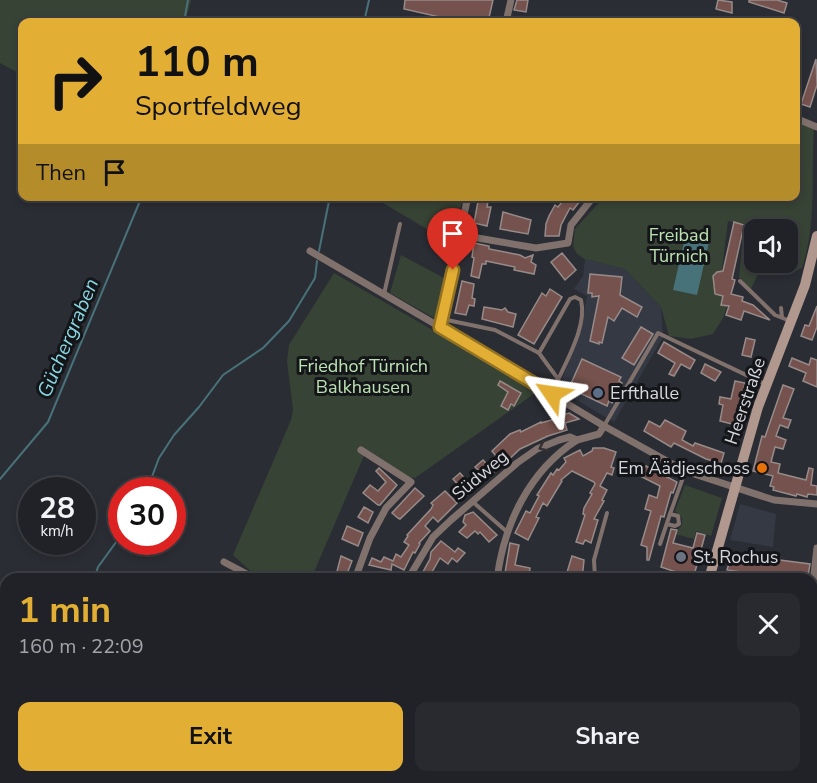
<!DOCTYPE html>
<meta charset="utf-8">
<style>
:root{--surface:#202227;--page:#282a2f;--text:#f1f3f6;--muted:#a2a4a7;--line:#3d3f44;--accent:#e2af34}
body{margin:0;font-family:"Nunito Sans",sans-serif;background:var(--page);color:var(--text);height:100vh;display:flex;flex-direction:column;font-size:22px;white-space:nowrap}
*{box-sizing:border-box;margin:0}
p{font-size:20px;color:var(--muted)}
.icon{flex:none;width:33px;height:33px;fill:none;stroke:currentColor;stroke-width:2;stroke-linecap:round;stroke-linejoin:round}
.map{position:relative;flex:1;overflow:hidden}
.drawer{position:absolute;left:0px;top:573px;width:818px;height:210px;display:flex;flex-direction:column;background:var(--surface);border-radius:18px 18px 0 0;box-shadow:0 3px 9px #0003,0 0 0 2px var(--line)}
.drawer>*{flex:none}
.banner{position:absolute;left:18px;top:18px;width:782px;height:183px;border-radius:12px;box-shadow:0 3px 9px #0003,0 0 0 2px var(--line);background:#e2af34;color:#111;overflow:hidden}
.tools{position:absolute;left:744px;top:219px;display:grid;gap:12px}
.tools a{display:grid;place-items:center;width:54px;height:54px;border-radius:12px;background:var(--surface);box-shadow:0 3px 9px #0003,0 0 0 2px var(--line);font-size:30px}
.speed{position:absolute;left:18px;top:477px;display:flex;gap:12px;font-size:30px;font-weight:700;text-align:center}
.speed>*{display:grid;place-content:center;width:78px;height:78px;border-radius:50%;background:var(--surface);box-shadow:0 3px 9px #0003,0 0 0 2px var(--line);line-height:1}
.speed small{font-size:15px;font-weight:400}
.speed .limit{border:9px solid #d22;background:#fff;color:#111}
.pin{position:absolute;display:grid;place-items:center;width:51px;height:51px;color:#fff;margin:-62px -26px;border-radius:50% 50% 50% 0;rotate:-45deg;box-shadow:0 0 6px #0007}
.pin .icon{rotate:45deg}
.me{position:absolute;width:66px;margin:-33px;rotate:302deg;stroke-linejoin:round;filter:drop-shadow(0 0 4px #0008)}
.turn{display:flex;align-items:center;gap:21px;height:126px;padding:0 18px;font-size:27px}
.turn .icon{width:78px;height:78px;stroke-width:2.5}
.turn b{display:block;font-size:42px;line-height:51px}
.then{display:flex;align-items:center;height:57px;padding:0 18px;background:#0003;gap:12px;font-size:22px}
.round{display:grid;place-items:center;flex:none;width:63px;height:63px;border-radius:12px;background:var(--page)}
.headline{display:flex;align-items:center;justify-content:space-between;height:102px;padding:0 18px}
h1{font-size:36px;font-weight:700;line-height:45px;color:var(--accent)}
.cta{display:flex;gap:12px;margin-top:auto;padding:12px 18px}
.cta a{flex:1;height:69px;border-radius:12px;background:var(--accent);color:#111;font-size:24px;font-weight:700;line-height:69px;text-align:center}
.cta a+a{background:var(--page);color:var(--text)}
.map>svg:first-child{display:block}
.built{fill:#353944}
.green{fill:#374334;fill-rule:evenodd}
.water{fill:#487279}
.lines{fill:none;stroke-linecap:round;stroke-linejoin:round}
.stream{stroke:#487279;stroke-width:2}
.building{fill:#75524d;stroke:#968b89;stroke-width:1.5}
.service{stroke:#81716c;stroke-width:4}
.minor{stroke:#81716c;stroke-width:7}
.secondary{stroke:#b1988f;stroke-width:10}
.oneway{stroke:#353132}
.route-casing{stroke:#937222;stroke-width:15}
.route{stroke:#e2af34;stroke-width:10}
.service-dot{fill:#5c6f8a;stroke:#141519;stroke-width:2}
.food-dot{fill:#e8710a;stroke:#141519;stroke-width:2}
.worship-dot{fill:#6b7280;stroke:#141519;stroke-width:2}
.labels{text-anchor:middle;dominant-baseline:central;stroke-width:6;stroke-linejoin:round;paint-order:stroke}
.park-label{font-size:18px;fill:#bbe2b1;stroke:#141519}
.poi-label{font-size:18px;fill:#d6d7dc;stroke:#141519;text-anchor:start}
.street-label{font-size:18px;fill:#d6d7dc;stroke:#141519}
.water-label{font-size:20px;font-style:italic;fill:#89d7e3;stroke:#141519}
</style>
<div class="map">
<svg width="817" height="783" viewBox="0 0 817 783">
<rect width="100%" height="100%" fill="#2b2d34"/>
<g class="built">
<polygon points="585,259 625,269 661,307 663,337 614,422 558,389 579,338 587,296 574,289 583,276"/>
<polygon points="740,504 776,514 773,547 730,540"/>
</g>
<g class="green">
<polygon points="0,0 191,0 185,22 22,22 22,75 0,63"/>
<path d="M 795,121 L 814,128 C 811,174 817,224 802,268 L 789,273 L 772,265 L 760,270 L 751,289 L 739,277 L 744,225 L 728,221 L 720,285 L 733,288 L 723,318 L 713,334 L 691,339 L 669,336 L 661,307 L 625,269 L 585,259 L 577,254 L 573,246 L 575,229 L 604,197 L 795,196 ZM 754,230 L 788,230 L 788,262 L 754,262 Z"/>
<polygon points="373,197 463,197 452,244"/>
<polygon points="401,255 444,278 436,319 390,293"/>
<polygon points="334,273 538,391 415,478 408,477 366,451 311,579 259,579 233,555 291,420 293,410 287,361 289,345"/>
<polygon points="685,485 722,498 711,536 696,531 694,539 675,534 682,525 682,518 675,511"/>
<polygon points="22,777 206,777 204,783 19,783"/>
</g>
<polygon class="water" points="686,233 710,238 697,295 673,290"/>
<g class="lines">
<g class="stream">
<polyline points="184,22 188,0"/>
<polyline points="364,22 369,0"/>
<polyline points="319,251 330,196"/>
<polyline points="0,479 48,422 142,196"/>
<polyline points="147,490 159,458 174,435 199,407 223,375 263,348 289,321 315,278 317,261"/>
<polyline points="94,579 98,567 122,534"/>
<polyline points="0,638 6,641"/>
<polyline points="11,783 14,777"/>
</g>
</g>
<g class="building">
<polygon points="405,0 493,0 488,22 462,22 404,9"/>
<polygon points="517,0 528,0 526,12 514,10"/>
<polygon points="718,0 732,2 732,13 716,9"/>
<polygon points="749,0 777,0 787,3 784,13 749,2"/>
<polygon points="816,59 817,85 810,107 801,104"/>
<polygon points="479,196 489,196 487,207 491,207 487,226 474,223"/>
<polygon points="567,196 584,196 573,210 570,208 561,225 559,236 545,236 546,224 549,216 555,205 558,207"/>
<polygon points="503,212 531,220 528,234 500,229"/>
<polygon points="734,222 744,225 732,279 735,280 731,294 743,297 742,301 753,305 770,320 744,311 741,320 726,315 729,306 721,305 723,296 715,294 713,276 717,272 723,271"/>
<polygon points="474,243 489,246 489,249 520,255 525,258 533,255 531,262 536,265 534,274 514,270 515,267 486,261 486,264 482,264 479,278 471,276 474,258 472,257"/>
<polygon points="562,253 576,270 565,280 551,262"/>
<polygon points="590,274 622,277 620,295 642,307 637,317 622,308 614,321 608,317 602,343 599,342 599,344 590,341 599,296 592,297 592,293 588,293"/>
<polygon points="462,281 474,284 472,298 475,299 474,306 469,305 466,315 455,313"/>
<polygon points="550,289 562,297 534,344 518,335 542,293 546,296"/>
<polygon points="817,306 817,327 812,340 801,336 805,325 809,326"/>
<polygon points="484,307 502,310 505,308 508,312 516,314 513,327 482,319"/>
<polygon points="641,327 653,334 634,365 622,358"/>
<polygon points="746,338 755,340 751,357 742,355"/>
<polygon points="664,342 695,360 690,369 681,364 674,376 669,374 675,363 658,353"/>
<polygon points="792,358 809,365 811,358 817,360 817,387 803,381 806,373 789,366"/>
<polygon points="582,359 621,377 619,381 622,383 612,403 609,401 607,406 569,388"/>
<polygon points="705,364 721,372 715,381 701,373"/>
<polygon points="500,381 521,393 514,406 511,404 508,410 501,406 508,392 498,385"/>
<polygon points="735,381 745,383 736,425 720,421 723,405 719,404 720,397 731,399"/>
<polygon points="783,385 794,389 783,418 791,420 788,428 780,425 776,436 786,440 783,449 775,447 771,462 780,464 778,473 806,480 809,468 813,469 811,485 817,486 817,495 808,494 807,497 797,494 796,496 773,490 774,487 770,486 773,476 753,471 762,436 765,437"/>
<polygon points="569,413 579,419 565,423 567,430 548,436 520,449 503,465 492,451 510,434 520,430 521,432 541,422 541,423 555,419 555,417"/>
<polygon points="665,420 686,431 682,440 693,446 695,443 724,453 721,463 706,459 674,443 671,447 644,431 649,421 660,427"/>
<polygon points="593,448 604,448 616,452 611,467 614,468 612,475 607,473 600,486 607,490 602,500 604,501 594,519 598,520 591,543 585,540 583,544 576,542 585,515 583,514 584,508 592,494 590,493 595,484 594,482 572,471 561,480 562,481 547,506 543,503 536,517 539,518 528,540 515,533 526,511 530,513 539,496 537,495 551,473 553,475 557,469 559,470 566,462 564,458 580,450 583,456 592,451"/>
<polygon points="483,460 494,472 487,478 475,467"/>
<polygon points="646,466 677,482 673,493 671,492 664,517 661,516 649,560 647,560 647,547 641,545 651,511 645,509 649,495 657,498 660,486 640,476"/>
<polygon points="379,468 397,485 380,505 378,505 363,493 370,485 378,491 386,482 376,471"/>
<polygon points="460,473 474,489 467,495 453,479"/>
<polygon points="415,488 424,496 400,519 398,518 392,513"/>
<polygon points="445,491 457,503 438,522 433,517 425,526 430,531 419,543 420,544 415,553 413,552 404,570 392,564 391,570 369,565 372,558 381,562 384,557 393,561 396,554 401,557 409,545 404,542 408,536 407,535 431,509 433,505 431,503"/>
<polygon points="364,507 373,512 368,523 358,517"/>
<polygon points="473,512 497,535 489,542 480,532 478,534 475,531 467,538 459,532 466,525 463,522 465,515"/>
<polygon points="347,526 363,533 358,546 342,539"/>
<polygon points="671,529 677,530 673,543 693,548 697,533 705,535 693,579 677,579 679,573 661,567"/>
<polygon points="441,541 455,552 458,548 465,553 457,562 452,558 448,564 440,558 428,579 419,579 430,559 431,552"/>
<polygon points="510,543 519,545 515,565 530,568 529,576 523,575 522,579 504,579"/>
<polygon points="732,554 810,564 808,576 796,575 796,578 780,575 779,579 747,579 748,573 727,570"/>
<polygon points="341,556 352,561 345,579 335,579"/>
<polygon points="572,556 584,560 582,579 565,579"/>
<polygon points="795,777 817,778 817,783 794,781"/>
</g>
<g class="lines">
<g class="service">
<polyline points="740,281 775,315 790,321"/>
<polyline points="384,294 400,224"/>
<polyline points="781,308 782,317"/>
<polyline points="442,319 495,330 539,353"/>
<path d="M 552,394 C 562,367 588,329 581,300 L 575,297 L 570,299 L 539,353 L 558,379"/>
<polyline points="604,426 658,333 765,384"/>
<polyline points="473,502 506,531"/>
<polyline points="667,524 675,526 679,524 678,516 670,514 685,472"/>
<polyline points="660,544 670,514"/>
<polyline points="595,578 594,560 607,513"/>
</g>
<g class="minor">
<polyline points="506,22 511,0"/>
<polyline points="795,118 817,127"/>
<polyline points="460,235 536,248 568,243 571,225 594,196"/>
<polyline points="310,251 440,327 604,426 685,471 774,500 817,504"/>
<polyline points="440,327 468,196"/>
<polyline points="224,562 256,579"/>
<polyline points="355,579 370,538 386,508 411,482 361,450"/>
<polyline points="408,579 433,537 451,520 517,463 537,449 559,440 570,437 577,440 599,434 604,426"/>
<path d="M 497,579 C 504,524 529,471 577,440"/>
<polyline points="595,579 595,578"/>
<polyline points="812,592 817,548"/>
<polyline points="704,777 730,783"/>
<polyline points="283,783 285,777"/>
<polyline points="353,783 355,777"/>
<polyline points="487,783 489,777"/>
<polyline points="788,783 789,777"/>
</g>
<g class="secondary">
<polyline points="709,579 758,407 805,285 817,236"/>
<polyline points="652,783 654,777"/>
</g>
</g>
<defs><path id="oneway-chevron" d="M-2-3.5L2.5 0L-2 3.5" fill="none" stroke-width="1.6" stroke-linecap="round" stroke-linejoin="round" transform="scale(1.5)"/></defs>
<use class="oneway" href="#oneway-chevron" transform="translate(543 447) rotate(155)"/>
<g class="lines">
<g class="route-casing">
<polyline id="route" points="453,270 440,327 552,394"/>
</g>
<use href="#route" class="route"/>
</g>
<circle class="service-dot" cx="598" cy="393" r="6"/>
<circle class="food-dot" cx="762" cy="468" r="6"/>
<circle class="worship-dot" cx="681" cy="557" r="6"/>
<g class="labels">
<g class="park-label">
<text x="679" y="235">Freibad<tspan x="679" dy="21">Türnich</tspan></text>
<text x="363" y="366">Friedhof Türnich<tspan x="363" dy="21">Balkhausen</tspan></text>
</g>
<g class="poi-label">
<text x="610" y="393">Erfthalle</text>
<text x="750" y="468" text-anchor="end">Em Äädjeschoss</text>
<text x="693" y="557">St. Rochus</text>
</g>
<g class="street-label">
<text transform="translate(745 401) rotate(-71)">Heerstraße</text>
<text transform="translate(480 475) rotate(-40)">Südweg</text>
</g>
<g class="water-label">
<text transform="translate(68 338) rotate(-67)">Güchergraben</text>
</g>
</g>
</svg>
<div class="tools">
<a><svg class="icon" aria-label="sound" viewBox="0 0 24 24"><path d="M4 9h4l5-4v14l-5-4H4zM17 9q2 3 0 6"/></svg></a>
</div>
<div class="speed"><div>28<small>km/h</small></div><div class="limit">30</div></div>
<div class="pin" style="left:453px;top:270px;background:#d93025"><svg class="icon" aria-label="arrive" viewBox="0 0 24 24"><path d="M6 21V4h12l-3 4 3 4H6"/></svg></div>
<svg class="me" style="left:552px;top:394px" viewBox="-20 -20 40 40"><path d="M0-17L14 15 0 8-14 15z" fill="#e2af34" stroke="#fff" stroke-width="4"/></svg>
<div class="banner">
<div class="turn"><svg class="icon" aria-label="right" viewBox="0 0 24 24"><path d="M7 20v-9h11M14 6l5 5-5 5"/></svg><div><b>110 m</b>Sportfeldweg</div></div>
<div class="then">Then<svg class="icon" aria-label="arrive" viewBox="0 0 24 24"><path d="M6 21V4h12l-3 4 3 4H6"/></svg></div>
</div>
<section class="drawer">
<div class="headline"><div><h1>1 min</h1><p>160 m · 22:09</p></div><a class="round"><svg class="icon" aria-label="close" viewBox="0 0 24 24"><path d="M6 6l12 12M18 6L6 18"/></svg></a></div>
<div class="cta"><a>Exit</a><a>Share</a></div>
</section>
</div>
